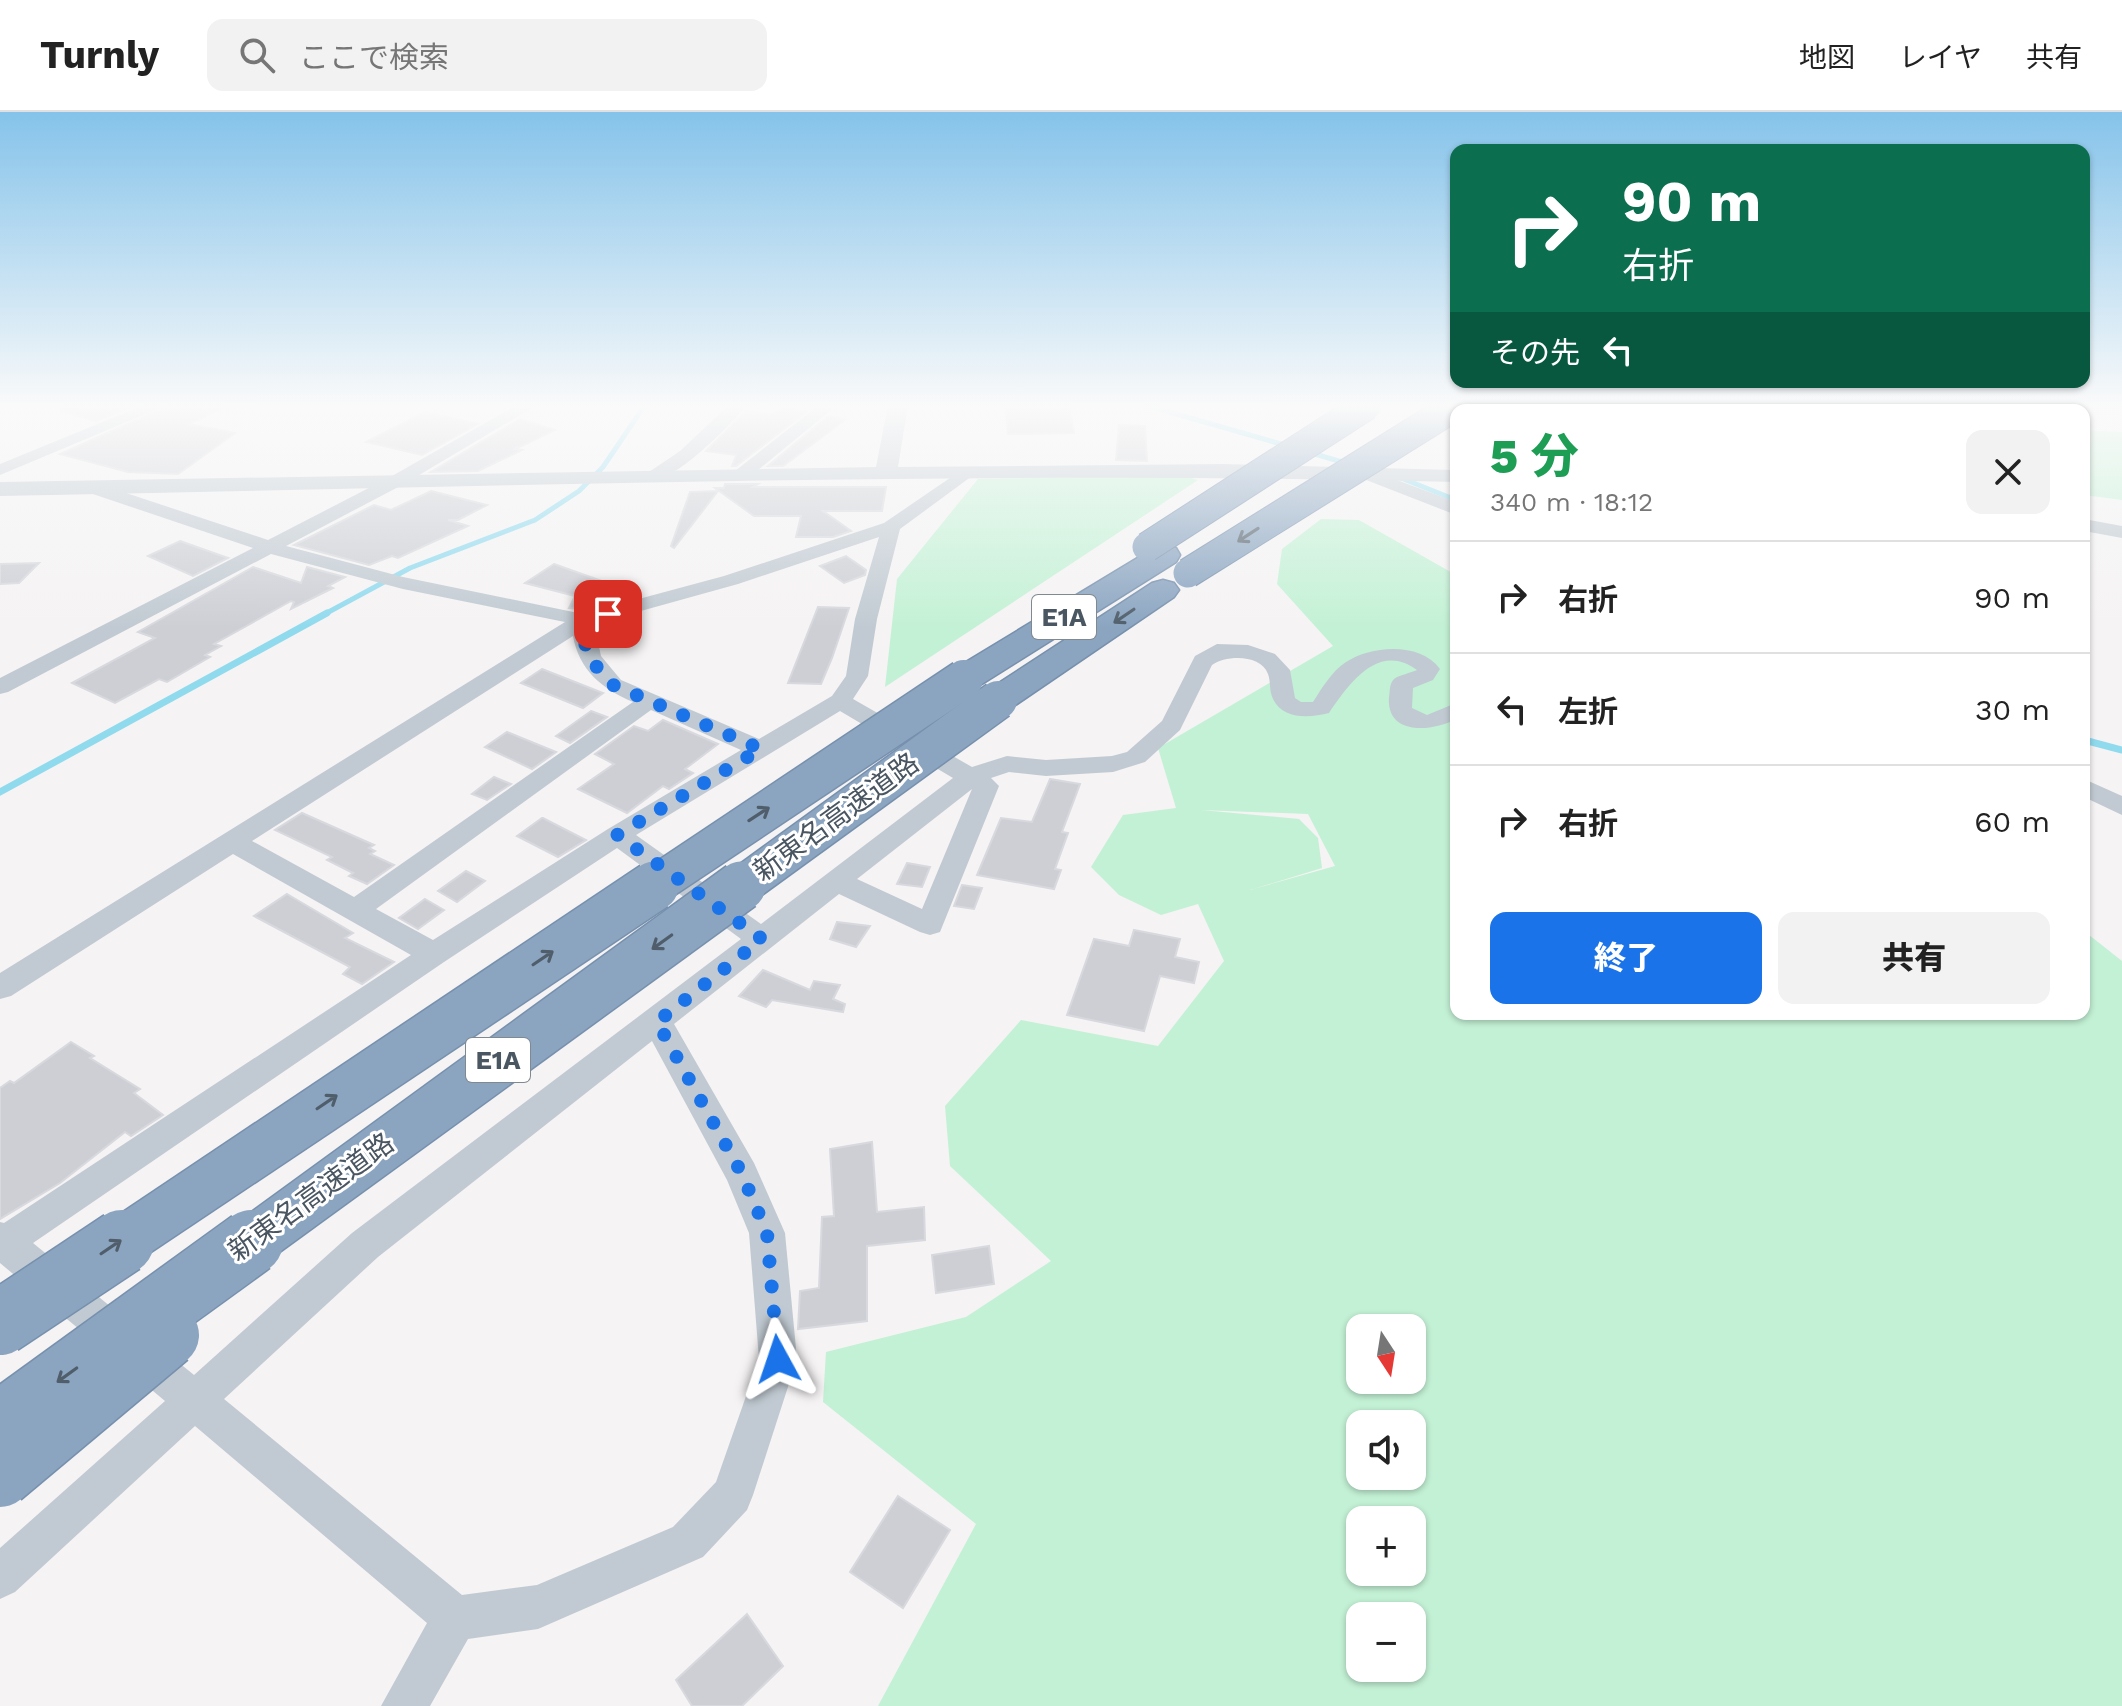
<!DOCTYPE html>
<html lang="ja">
<meta charset="utf-8">
<style>
:root{--surface:#fff;--page:#f2f2f2;--text:#222;--muted:#767676;--line:#e0e0e0;--accent:#1a73e8}
body{margin:0;font-family:"Work Sans","Noto Sans JP",sans-serif;background:var(--page);color:var(--text);height:100vh;display:flex;flex-direction:column;font-size:30px;white-space:nowrap}
*{box-sizing:border-box;margin:0}
p{font-size:26px;color:var(--muted)}
.icon{flex:none;width:44px;height:44px;fill:none;stroke:currentColor;stroke-width:2;stroke-linecap:round;stroke-linejoin:round}
.map{position:relative;flex:1;overflow:hidden}
.panel{position:absolute;left:1450px;top:292px;width:640px;height:616px;display:flex;flex-direction:column;background:var(--surface);border-radius:16px;box-shadow:0 2px 6px #0004}
.panel>*{flex:none}
.top-card{position:absolute;left:1450px;top:32px;width:640px;height:244px;border-radius:16px;box-shadow:0 2px 6px #0004;background:#0b6e4f;color:#fff;overflow:hidden}
.needle{width:52px;rotate:168deg}
.buttons{position:absolute;left:1346px;top:1202px;display:grid;gap:16px}
.buttons a{display:grid;place-items:center;width:80px;height:80px;border-radius:16px;background:var(--surface);box-shadow:0 2px 6px #0004;font-size:40px}
.pin{position:absolute;display:grid;place-items:center;width:68px;height:68px;color:#fff;margin:-34px;border-radius:16px;box-shadow:0 4px 12px #0006}
.me{position:absolute;width:88px;margin:-44px;rotate:355deg;stroke-linejoin:round;filter:drop-shadow(0 0 6px #0008)}
.turn{display:flex;align-items:center;gap:28px;height:168px;padding:0 40px;font-size:36px}
.turn .icon{width:104px;height:104px;stroke-width:2.5}
.turn b{display:block;font-size:56px;line-height:68px}
.then{display:flex;align-items:center;height:76px;padding:0 40px;background:#0003;gap:16px;font-size:30px}
.round{display:grid;place-items:center;flex:none;width:84px;height:84px;border-radius:16px;background:var(--page)}
.head{display:flex;align-items:center;justify-content:space-between;height:136px;padding:0 40px}
h1{font-size:48px;font-weight:800;line-height:60px;color:#1e9e55}
.primary-button{display:flex;gap:16px;margin-top:auto;padding:16px 40px}
.primary-button a{flex:1;height:92px;border-radius:16px;background:var(--accent);color:#fff;font-size:32px;font-weight:800;line-height:92px;text-align:center}
.primary-button a+a{background:var(--page);color:var(--text)}
ul{padding:0;list-style:none}
li{display:flex;align-items:center;gap:24px;height:112px;padding:0 40px;border-top:2px solid var(--line)}
li div{flex:1}
li b{display:block;font-size:30px}
li em{font-style:normal}
header{display:flex;align-items:center;gap:48px;box-sizing:border-box;height:112px;padding:0 40px;background:var(--surface);border-bottom:2px solid var(--line)}
header strong{font-size:38px}
nav{display:flex;gap:44px;margin-inline-start:auto;font-size:28px}
.search{width:560px;height:72px;background:var(--page);display:flex;align-items:center;gap:20px;box-sizing:border-box;padding:0 28px;border-radius:16px;color:var(--muted);font-size:30px}
.map>svg:first-child{display:block}
.green{fill:#c3f1d5;fill-rule:evenodd}
.lines{fill:none;stroke-linecap:round;stroke-linejoin:round}
.stream-far1{stroke:#90daee;stroke-width:5}
.stream{stroke:#90daee;stroke-width:7}
.building{fill:#cdcfd5;stroke:#d7d9de;stroke-width:2}
.motorway-casing{stroke:#7690ad;stroke-width:3}
.minor{fill:#c1cad2;fill-rule:evenodd}
.tertiary{fill:#c1cad2;fill-rule:evenodd}
.motorway{fill:#8ba5c1;fill-rule:evenodd}
.motorway-bridge-far3-casing{stroke:#7690ad;stroke-width:31;stroke-linecap:butt}
.motorway-bridge-far2-casing{stroke:#7690ad;stroke-width:41;stroke-linecap:butt}
.motorway-bridge-far1-casing{stroke:#7690ad;stroke-width:52;stroke-linecap:butt}
.motorway-bridge-casing{stroke:#7690ad;stroke-width:67;stroke-linecap:butt}
.motorway-bridge-far3{stroke:#8ba5c1;stroke-width:29}
.motorway-bridge-far2{stroke:#8ba5c1;stroke-width:38}
.motorway-bridge-far1{stroke:#8ba5c1;stroke-width:49}
.motorway-bridge{stroke:#8ba5c1;stroke-width:64}
.oneway{stroke:#505e6b}
.route{stroke:#1a73e8;stroke-width:14;stroke-dasharray:0 25.2}
.labels{text-anchor:middle;dominant-baseline:central;stroke-width:6;stroke-linejoin:round;paint-order:stroke}
.shield{fill:#fff;stroke:#808990;stroke-width:2}
.shield-label{font-size:26px;font-weight:bold;fill:#4a5661}
.street-label{font-size:28px;fill:#4a5661;stroke:#fff}
</style>
<header>
<strong>Turnly</strong>
<div class="search"><svg class="icon" aria-label="search" viewBox="0 0 24 24"><circle cx="10" cy="10" r="6"/><path d="M15 15l6 6"/></svg>ここで検索</div>
<nav><a>地図</a><a>レイヤ</a><a>共有</a></nav>
</header>
<div class="map">
<svg width="2122" height="1594" viewBox="0 0 2122 1594">
<rect width="100%" height="100%" fill="#f5f3f3"/>
<g class="green">
<polygon points="2084,318 2122,320 2122,388 2084,383"/>
<polygon points="1180,363 1198,368 885,575 897,467 978,367"/>
<path d="M 1321,407 L 1359,408 L 1456,463 L 1456,902 L 2084,902 L 2084,819 L 2122,849 L 2122,1594 L 878,1594 L 976,1412 L 823,1290 L 826,1240 L 966,1205 L 1051,1149 L 950,1054 L 945,994 L 1021,908 L 1158,934 L 1224,849 L 1198,792 L 1161,803 L 1119,783 L 1091,755 L 1123,703 L 1176,696 L 1158,636 L 1333,534 L 1277,472 L 1282,437 ZM 1201,698 L 1308,702 L 1335,754 L 1250,778 L 1322,756 L 1318,726 L 1299,707 ZM 1360,1216 L 1412,1216 L 1412,1268 L 1360,1268 ZM 1360,1312 L 1412,1312 L 1412,1364 L 1360,1364 ZM 1360,1408 L 1412,1408 L 1412,1460 L 1360,1460 ZM 1360,1504 L 1412,1504 L 1412,1556 L 1360,1556 Z"/>
</g>
<g class="lines">
<g class="stream-far1">
<polyline points="1145,293 1288,334"/>
<polyline points="1660,293 1760,298"/>
<polyline points="2061,295 2122,294"/>
<polyline points="1891,298 1981,296"/>
<polyline points="1308,340 1349,352"/>
<polyline points="1401,366 1456,388"/>
<polyline points="323,503 410,456 535,408 579,379 603,355 645,293"/>
</g>
<g class="stream">
<polyline points="2084,628 2122,638"/>
<polyline points="0,680 327,501"/>
</g>
</g>
<g class="building">
<polygon points="62,293 135,293 96,309 61,299"/>
<polygon points="170,293 229,293 189,312 235,321 178,362 128,360 60,342"/>
<polygon points="1005,293 1069,293 1074,321 1008,322"/>
<polygon points="783,295 806,300 736,354 732,354 736,343 706,339 746,299 771,303"/>
<polygon points="425,300 478,312 422,343 366,330"/>
<polygon points="828,304 845,308 783,354 768,354"/>
<polygon points="520,307 555,318 515,337 522,338 478,359 431,360"/>
<polygon points="1119,313 1145,314 1147,349 1116,348"/>
<polygon points="725,372 758,372 753,375 886,375 882,399 823,399 851,419 833,425 796,425 801,404 754,404 715,376 724,376"/>
<polygon points="431,379 487,393 458,408 448,408 468,414 398,446 392,444 369,453 294,433 374,393 391,398"/>
<polygon points="718,379 674,436 671,434 690,380"/>
<polygon points="180,429 228,446 193,464 148,444"/>
<polygon points="846,444 866,458 865,463 844,471 820,454"/>
<polygon points="39,451 19,471 0,472 0,452"/>
<polygon points="554,452 616,474 607,492 589,497 569,496 575,484 525,471"/>
<polygon points="253,455 301,471 307,455 345,465 328,474 333,476 291,497 294,490 291,489 214,532 221,534 205,543 210,545 167,570 159,567 115,591 72,571 155,526 138,520"/>
<polygon points="818,495 849,496 832,546 821,572 788,571"/>
<polygon points="542,557 603,581 583,596 521,571"/>
<polygon points="591,599 607,605 570,631 556,624"/>
<polygon points="663,608 718,632 685,657 693,661 669,677 663,674 627,701 578,677 614,652 595,642 634,614 648,619"/>
<polygon points="507,620 556,640 532,657 485,635"/>
<polygon points="494,665 511,672 487,688 472,682"/>
<polygon points="1050,667 1080,672 1062,720 1068,721 1055,757 1061,758 1054,777 977,763 1001,706 1032,710"/>
<polygon points="302,701 374,733 369,736 375,739 370,742 394,753 367,772 349,764 353,761 327,748 332,745 275,718"/>
<polygon points="542,706 543,706 586,728 558,745 517,724"/>
<polygon points="907,751 930,755 922,775 897,772"/>
<polygon points="466,759 485,769 457,790 438,779"/>
<polygon points="962,773 982,776 974,797 954,794"/>
<polygon points="287,782 353,821 345,826 394,850 362,872 343,862 350,855 254,804"/>
<polygon points="425,787 444,798 418,817 399,806"/>
<polygon points="837,810 870,814 856,835 830,827"/>
<polygon points="1134,818 1180,827 1175,845 1199,850 1194,871 1160,864 1144,919 1067,903 1094,827 1129,834"/>
<polygon points="763,858 810,878 814,869 840,873 833,887 845,892 843,900 772,888 766,895 739,884"/>
<polygon points="71,930 94,944 90,946 140,977 134,981 163,1003 131,1024 125,1020 60,1071 0,1107 0,976 10,969 14,971"/>
<polygon points="872,1030 877,1100 924,1095 925,1128 867,1134 867,1209 798,1217 800,1179 819,1176 822,1105 834,1104 830,1037"/>
<polygon points="989,1134 994,1172 936,1181 932,1143"/>
<polygon points="898,1384 950,1418 903,1496 850,1460"/>
<polygon points="747,1502 783,1554 742,1594 692,1594 676,1568"/>
</g>
<g class="lines">
<g class="motorway-casing">
<g id="motorway">
<polygon points="1165,434 1176,436 1180,443 1176,450 977,575 964,578 951,575 946,567 951,559 1154,436"/>
<polygon points="1163,468 1174,471 1179,478 1174,485 1011,596 998,599 985,596 980,588 985,580 1152,471"/>
</g>
</g>
<g class="minor">
<polygon points="144,293 167,293 0,363 0,352"/>
<path d="M 517,293 L 537,293 L 404,372 L 286,434 L 403,465 L 583,502 L 724,464 L 884,411 L 966,355 L 972,356 L 975,360 L 972,364 L 900,417 L 877,507 L 868,564 L 853,587 L 972,655 L 1007,644 L 1046,648 L 1112,644 L 1127,640 L 1162,609 L 1195,544 L 1217,532 L 1248,533 L 1275,542 L 1290,558 L 1295,586 L 1301,590 L 1313,590 C 1322,576 1332,559 1346,550 C 1372,533 1421,530 1440,557 L 1433,568 L 1413,576 L 1412,596 L 1427,603 L 1456,591 L 1456,607 C 1432,620 1386,624 1389,585 C 1390,580 1389,572 1394,567 C 1399,563 1411,561 1417,558 C 1378,529 1348,573 1329,601 C 1310,606 1283,608 1273,587 C 1269,579 1271,570 1268,562 C 1261,542 1226,543 1212,553 L 1180,618 L 1145,650 L 1113,660 L 1046,664 L 1009,660 L 991,666 L 999,674 L 940,820 L 930,823 L 920,820 L 839,782 L 674,912 L 754,1051 L 785,1121 L 797,1247 L 753,1383 L 747,1398 L 703,1445 L 538,1517 L 468,1527 L 430,1594 L 381,1594 L 427,1511 L 195,1314 L 15,1480 L 0,1487 L 0,1436 L 165,1289 L 0,1151 L 0,1110 L 4,1111 L 411,843 L 233,742 L 11,884 L 0,887 L 0,861 L 565,510 L 403,477 L 271,442 L 8,580 L 0,582 L 0,566 L 253,436 L 81,378 L 78,374 L 81,370 L 93,370 L 268,428 L 392,364 ZM 879,425 L 855,507 L 846,564 L 832,584 L 759,627 L 621,568 L 601,544 L 594,512 L 738,472 ZM 573,524 C 579,558 602,577 633,590 L 354,785 L 252,729 ZM 651,598 L 741,638 L 608,717 L 433,828 L 376,797 ZM 840,599 L 953,666 L 761,812 L 636,723 ZM 972,677 L 922,797 L 857,767 ZM 617,736 L 741,827 L 352,1121 L 194,1263 L 33,1131 L 444,850 ZM 652,929 L 727,1068 L 749,1121 L 759,1247 L 716,1370 L 673,1415 L 537,1473 L 462,1483 L 224,1287 L 378,1145 Z"/>
<path d="M 729,293 L 747,293 C 732,312 672,373 649,368 L 646,364 L 649,360 L 680,339 Z"/>
<polygon points="810,293 835,295 747,367 735,367 732,363 735,359 814,297"/>
<polygon points="1473,293 1489,293 1491,298 1475,298"/>
<polygon points="1550,293 1650,293 1657,298 1561,298"/>
<polygon points="1783,293 1913,293 1905,298 1782,298"/>
<polygon points="1362,355 1456,390 1456,403 1356,364 1353,360 1356,356"/>
<polygon points="2084,407 2122,414 2122,426 2084,419"/>
<polygon points="2084,667 2122,684 2122,703 2084,685"/>
</g>
<g class="tertiary">
<path d="M 888,293 L 908,293 L 898,355 L 1223,352 L 1456,358 L 1456,370 C 971,358 485,375 0,384 L 0,370 L 876,355 Z"/>
<polygon points="2041,293 2035,298 1989,298 1994,293"/>
</g>
<use href="#motorway" class="motorway"/>
<g class="motorway-bridge-far3-casing">
<g id="motorway-bridge-far3">
<polyline points="1147,435 1367,293"/>
<polyline points="1188,461 1457,293"/>
</g>
</g>
<g class="motorway-bridge-far2-casing">
<g id="motorway-bridge-far2">
<polyline points="651,776 964,567"/>
<polyline points="739,776 998,588"/>
</g>
</g>
<g class="motorway-bridge-far1-casing">
<g id="motorway-bridge-far1">
<polyline points="119,1132 654,774"/>
<polyline points="249,1132 741,774"/>
</g>
</g>
<g class="motorway-bridge-casing">
<g id="motorway-bridge">
<polyline points="0,1211 122,1130"/>
<polyline points="0,1312 251,1130"/>
<polyline points="0,1363 167,1223"/>
</g>
</g>
<use href="#motorway-bridge-far3" class="motorway-bridge-far3"/>
<use href="#motorway-bridge-far2" class="motorway-bridge-far2"/>
<use href="#motorway-bridge-far1" class="motorway-bridge-far1"/>
<use href="#motorway-bridge" class="motorway-bridge"/>
</g>
<defs><path id="oneway-shaft" d="M-6 0H5M1.5-3L5.5 0L1.5 3" fill="none" stroke-width="1.6" stroke-linecap="round" stroke-linejoin="round" transform="scale(2)"/></defs>
<g class="oneway">
<use href="#oneway-shaft" transform="translate(1248 423) rotate(147)"/>
<use href="#oneway-shaft" transform="translate(1124 504) rotate(146)"/>
<use href="#oneway-shaft" transform="translate(759 702) rotate(-33)"/>
<use href="#oneway-shaft" transform="translate(662 830) rotate(144)"/>
<use href="#oneway-shaft" transform="translate(543 846) rotate(-34)"/>
<use href="#oneway-shaft" transform="translate(327 990) rotate(-34)"/>
<use href="#oneway-shaft" transform="translate(111 1135) rotate(-34)"/>
<use href="#oneway-shaft" transform="translate(67 1263) rotate(144)"/>
</g>
<linearGradient id="sky" x2="0" y2="1"><stop stop-color="#85c3ea"/><stop offset="0.57" stop-color="#fafafa"/><stop offset="1" stop-color="#fafafa" stop-opacity="0"/></linearGradient>
<rect width="2122" height="516" fill="url(#sky)"/>
<g class="lines">
<path class="route" d="M 608,502 L 583,508 C 582,538 592,552 613,573 L 761,637 L 617,723 L 762,827 L 657,910 L 742,1062 L 767,1121 L 778,1247"/>
</g>
<g class="labels">
<g class="shield">
<rect x="1032" y="483" width="64" height="44" rx="6"/>
<rect x="466" y="926" width="64" height="44" rx="6"/>
</g>
<g class="shield-label">
<text x="1064" y="505">E1A</text>
<text x="498" y="948">E1A</text>
</g>
<g class="street-label">
<text transform="translate(836 705) rotate(-36)">新東名高速道路</text>
<text transform="translate(311 1085) rotate(-36)">新東名高速道路</text>
</g>
</g>
</svg>
<div class="buttons">
<a><svg class="needle" viewBox="-14 -14 28 28"><path d="M0-13l5 13h-10z" fill="#e53935"/><path d="M0 13l5-13h-10z" fill="#767676"/></svg></a>
<a><svg class="icon" aria-label="sound" viewBox="0 0 24 24"><path d="M4 9h4l5-4v14l-5-4H4zM17 9q2 3 0 6"/></svg></a>
<a>+</a>
<a>−</a>
</div>
<div class="pin" style="left:608px;top:502px;background:#d93025"><svg class="icon" aria-label="arrive" viewBox="0 0 24 24"><path d="M6 21V4h12l-3 4 3 4H6"/></svg></div>
<svg class="me" style="left:778px;top:1247px" viewBox="-20 -20 40 40"><path d="M0-17L14 15 0 8-14 15z" fill="#1a73e8" stroke="#fff" stroke-width="4"/></svg>
<div class="top-card">
<div class="turn"><svg class="icon" aria-label="right" viewBox="0 0 24 24"><path d="M7 20v-9h11M14 6l5 5-5 5"/></svg><div><b>90 m</b>右折</div></div>
<div class="then">その先<svg class="icon" aria-label="left" viewBox="0 0 24 24"><path d="M17 20v-9H6M10 6l-5 5 5 5"/></svg></div>
</div>
<section class="panel">
<div class="head"><div><h1>5 分</h1><p>340 m · 18:12</p></div><a class="round"><svg class="icon" aria-label="close" viewBox="0 0 24 24"><path d="M6 6l12 12M18 6L6 18"/></svg></a></div>
<ul>
<li><svg class="icon" aria-label="right" viewBox="0 0 24 24"><path d="M7 20v-9h11M14 6l5 5-5 5"/></svg><div><b>右折</b></div><em>90 m</em></li>
<li><svg class="icon" aria-label="left" viewBox="0 0 24 24"><path d="M17 20v-9H6M10 6l-5 5 5 5"/></svg><div><b>左折</b></div><em>30 m</em></li>
<li><svg class="icon" aria-label="right" viewBox="0 0 24 24"><path d="M7 20v-9h11M14 6l5 5-5 5"/></svg><div><b>右折</b></div><em>60 m</em></li>
</ul>
<div class="primary-button"><a>終了</a><a>共有</a></div>
</section>
</div>
